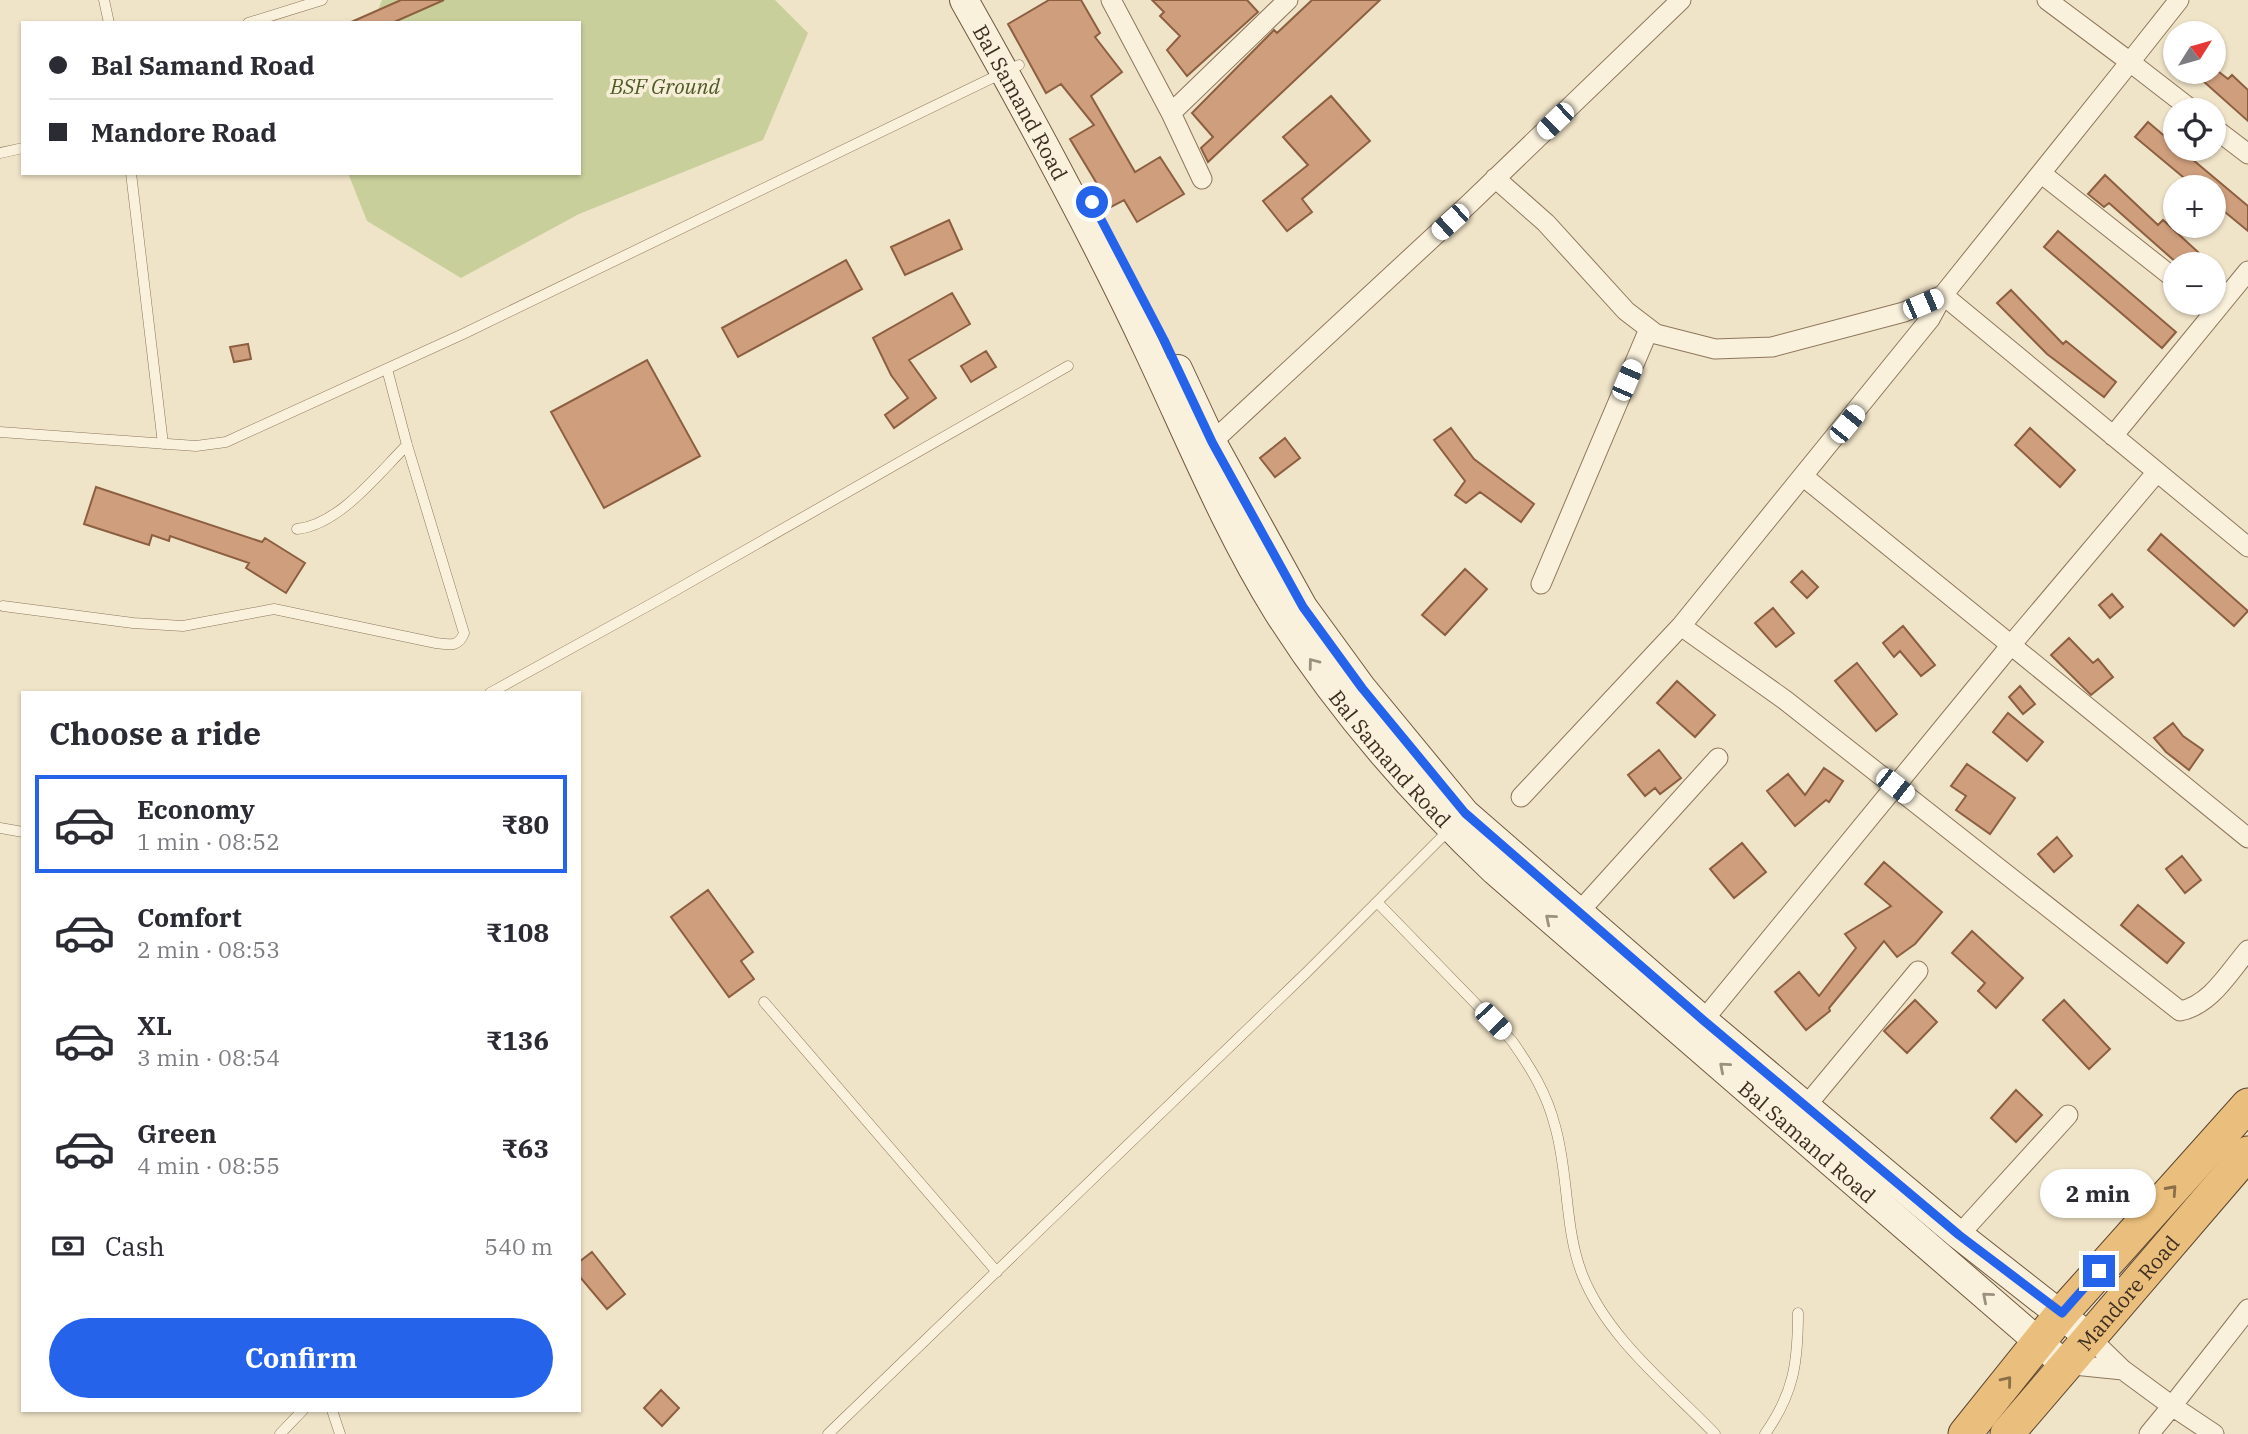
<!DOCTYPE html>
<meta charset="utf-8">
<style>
:root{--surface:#fff;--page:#f2f2f3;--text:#2b2b33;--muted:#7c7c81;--line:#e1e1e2;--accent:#2563eb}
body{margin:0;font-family:"IBM Plex Serif",serif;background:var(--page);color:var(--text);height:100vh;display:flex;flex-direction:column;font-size:26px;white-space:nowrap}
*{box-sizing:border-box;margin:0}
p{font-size:23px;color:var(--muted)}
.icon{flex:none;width:38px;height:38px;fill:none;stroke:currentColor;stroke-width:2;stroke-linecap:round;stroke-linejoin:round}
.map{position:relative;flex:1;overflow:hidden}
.sheet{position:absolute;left:21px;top:691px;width:560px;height:721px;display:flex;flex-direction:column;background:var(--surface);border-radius:0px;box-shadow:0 2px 5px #0004}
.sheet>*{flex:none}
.top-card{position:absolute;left:21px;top:21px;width:560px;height:154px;border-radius:0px;box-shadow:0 2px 5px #0004;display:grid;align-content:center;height:154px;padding:0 28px;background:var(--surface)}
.needle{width:46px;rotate:53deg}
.fabs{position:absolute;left:2163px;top:21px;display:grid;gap:14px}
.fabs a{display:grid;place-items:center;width:63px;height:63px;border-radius:50%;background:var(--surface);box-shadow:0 2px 5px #0004;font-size:35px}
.end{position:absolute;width:32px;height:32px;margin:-16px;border:9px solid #2563eb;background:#fff;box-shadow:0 0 0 4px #fff}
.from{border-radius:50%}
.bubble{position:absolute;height:49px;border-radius:24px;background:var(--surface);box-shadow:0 2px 5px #0004;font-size:23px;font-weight:700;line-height:49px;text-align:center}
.car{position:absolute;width:21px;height:42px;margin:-21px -10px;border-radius:9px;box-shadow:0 0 5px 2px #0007;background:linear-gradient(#fff 24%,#345 0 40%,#fff 0 76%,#345 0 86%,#fff 0)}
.top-card b{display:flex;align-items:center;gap:24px;height:66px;font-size:26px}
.top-card b+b{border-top:2px solid var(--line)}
.top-card i{width:18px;height:18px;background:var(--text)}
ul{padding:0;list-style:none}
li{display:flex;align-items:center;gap:21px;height:98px;margin:0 14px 10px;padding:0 14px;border:4px solid transparent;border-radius:0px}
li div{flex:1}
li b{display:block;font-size:26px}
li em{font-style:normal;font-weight:700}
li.selected{border-color:var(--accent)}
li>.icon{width:63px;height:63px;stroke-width:1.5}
h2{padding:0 28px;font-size:32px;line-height:84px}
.pay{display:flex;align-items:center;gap:18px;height:77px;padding:0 28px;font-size:26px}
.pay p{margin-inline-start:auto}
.cta{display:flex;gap:14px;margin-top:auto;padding:14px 28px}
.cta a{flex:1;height:80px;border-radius:42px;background:var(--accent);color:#fff;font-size:28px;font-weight:700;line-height:80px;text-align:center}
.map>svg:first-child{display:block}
</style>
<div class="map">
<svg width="2248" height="1434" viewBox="0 0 2248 1434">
<rect width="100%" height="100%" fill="#f0e4c8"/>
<!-- green -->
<path fill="#c9cf9b" d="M382 0H775L808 33 763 140 579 214 461 278 367 221 348 173H579V23H373Z"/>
<!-- building -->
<path fill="#cf9f7d" stroke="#8d5f41" stroke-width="2" d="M401 0H444L392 23H349Z
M1049 0H1081L1100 33 1095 37 1122 72 1091 96 1135 172 1160 157 1184 194 1137 222 1124 200 1111 207 1070 139 1094 125 1061 84 1046 93 1008 24Z
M1152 0H1247L1258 12 1187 76 1167 50 1180 36 1160 16 1164 12Z
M1312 0H1380L1208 162 1201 148 1213 137 1192 113 1274 30 1277 33Z
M2193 72H2219L2228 79 2232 75 2248 90V121Z
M1331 96 1370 141 1302 199 1312 212 1287 231 1263 201 1308 165 1283 137Z
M2148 122 2175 145V149H2180L2248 206V231L2214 203V187H2195L2135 137Z
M2105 175 2158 225 2163 220 2211 264H2178L2109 203 2104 207 2088 194Z
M949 220 962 249 905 275 891 247Z
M2058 231 2176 332 2162 348 2044 247Z
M846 260 862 289 738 357 722 328Z
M2011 290 2063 344 2066 341 2116 382 2104 397 2047 354 1997 303Z
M952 293 970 324 909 360 936 398 894 428 885 415 908 398 891 375 873 338Z
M248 344 251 359 234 362 230 347Z
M986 351 996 367 971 382 961 366Z
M647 360 700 456 604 508 551 412Z
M1451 428 1474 459 1534 504 1521 522 1480 492 1466 503 1455 495 1465 481 1434 440Z
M2030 428 2075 470 2060 487 2015 445Z
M1285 438 1300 458 1275 477 1260 458Z
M96 487 262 542 265 538 305 563 286 593 246 568 249 563 170 536 169 541 152 535 149 545 84 524Z
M2161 534 2248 611 2234 626 2148 550Z
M1465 569 1487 589 1445 635 1422 615Z
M1802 571 1818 587 1807 598 1791 582Z
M2112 594 2123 607 2110 618 2099 605Z
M1773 608 1794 633 1776 647 1755 623Z
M1903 626 1935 665 1921 676 1900 651 1894 657 1883 643Z
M2069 638 2093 663 2098 659 2113 677 2091 695 2051 655Z
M1857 663 1897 714 1876 731 1835 681Z
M1677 681 1715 715 1695 737 1657 703Z
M2020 686 2035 704 2023 714 2009 697Z
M2008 713 2043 742 2027 761 1993 732Z
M2173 723 2183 736 2203 750 2189 770 2166 752 2154 738Z
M1659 750 1681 778 1660 794 1655 788 1645 796 1628 775Z
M1967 764 2015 798 1990 834 1956 810 1966 796 1951 786Z
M1824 768 1843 781 1829 802 1826 800 1795 826 1767 791 1788 774 1805 795Z
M2057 837 2072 856 2054 872 2038 854Z
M1742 843 1766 872 1734 898 1710 869Z
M2182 856 2201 880 2185 893 2166 869Z
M1884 862 1942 912 1915 944 1897 957 1884 941 1829 1008 1830 1011 1806 1030 1775 992 1799 972 1819 996 1856 948 1845 934 1891 906 1865 884Z
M708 890 753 952 741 961 754 979 729 997 671 917Z
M2138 905 2184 943 2167 963 2121 925Z
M1972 931 2023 978 1996 1008 1978 991 1985 983 1952 953Z
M1915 1000 1937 1022 1907 1053 1884 1031Z
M2064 1000 2110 1049 2089 1069 2043 1020Z
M2016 1090 2042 1115 2016 1142 1991 1118Z
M592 1252 625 1294 607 1309 579 1276V1262Z
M661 1390 679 1408 662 1426 644 1408Z"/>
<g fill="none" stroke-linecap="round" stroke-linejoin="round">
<!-- service casing -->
<g stroke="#8d765c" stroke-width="11">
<path id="service" d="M104 0 109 23
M248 23 322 0
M0 153 23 148
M131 173 163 444
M0 432 196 446 226 442 463 334 1019 65
M297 529C339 525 378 474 407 445
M3 606 133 623 183 626 274 609 436 643C450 645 459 647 464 633L407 445 387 369
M490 693 662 598 1068 366
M0 828 23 832
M1377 902 1512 1041C1531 1068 1547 1094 1555 1126 1569 1174 1564 1227 1582 1274 1607 1338 1669 1386 1715 1434
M764 1002 997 1272
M332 1410 340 1434
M280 1434 303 1410
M828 1434 1306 973 1450 829
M1765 1434C1794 1393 1798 1362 1798 1313"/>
</g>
<!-- minor casing -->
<g stroke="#8d765c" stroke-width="21">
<path id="minor" d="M1111 0 1171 113 1202 179
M2047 0 2130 62 2179 0
M1171 113 1288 0
M2214 128 2248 154
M2042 174 2175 279
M1495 178 1546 223 1626 311 1656 334 1715 349 1772 347 1904 312 1943 295 2130 62 2192 110
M2113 436 2248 271
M1212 442 1470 203 1681 0
M2157 472 2011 645 2248 838
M1541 584 1649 329
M1681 626 1785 700 2180 1011C2211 1005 2229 972 2248 950
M1521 797 1681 626 1930 319 1943 295 2248 547
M1578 913 1718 758
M1697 1028 2011 645 1804 477
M1806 1106 1918 971
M1959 1235 2068 1115
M2089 1337 2123 1370 2172 1406 2248 1309
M2064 1364 2123 1370
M2149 1434 2172 1406 2214 1434"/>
</g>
<!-- secondary casing -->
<g stroke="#6f573f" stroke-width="30">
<g id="secondary">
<path id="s1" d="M964 0C1029 115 1093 232 1149 352 1190 439 1227 530 1278 612 1338 707 1414 794 1495 871L2064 1364"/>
<path d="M1178 369 1212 442 1303 607 1362 688 1465 813 1703 1020 1959 1235 2089 1337"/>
</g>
</g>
<!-- trunk casing -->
<g stroke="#5b4430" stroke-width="35">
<g id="trunk">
<path d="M1965 1434 2062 1313 2248 1105"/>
<path id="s2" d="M2007 1434 2248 1153"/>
</g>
</g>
<!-- service -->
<use href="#service" stroke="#faf1dc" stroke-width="10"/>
<!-- minor -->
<use href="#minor" stroke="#faf1dc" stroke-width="19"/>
<!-- secondary -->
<use href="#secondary" stroke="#faf1dc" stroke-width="28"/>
<!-- trunk -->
<use href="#trunk" stroke="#eabe7c" stroke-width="33"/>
</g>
<!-- one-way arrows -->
<defs><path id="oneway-chevron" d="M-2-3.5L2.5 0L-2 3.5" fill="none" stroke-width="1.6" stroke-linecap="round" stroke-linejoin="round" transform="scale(1.75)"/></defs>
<g stroke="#9c907e">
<use href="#oneway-chevron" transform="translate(1313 663) rotate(-127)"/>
<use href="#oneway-chevron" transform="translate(1550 919) rotate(-140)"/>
<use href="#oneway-chevron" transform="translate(1724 1067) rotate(-139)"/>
<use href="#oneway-chevron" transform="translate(1987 1297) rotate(-139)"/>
</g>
<g stroke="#8b6f49">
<use href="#oneway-chevron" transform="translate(2172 1190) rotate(-48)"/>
<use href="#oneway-chevron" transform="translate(2007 1381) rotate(-51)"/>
</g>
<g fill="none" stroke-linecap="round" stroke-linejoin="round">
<!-- route -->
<path stroke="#2563eb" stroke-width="9" d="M1092 202 1164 340 1212 442 1303 607 1362 688 1465 813 1703 1020 1959 1235 2062 1313 2099 1271"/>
</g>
<g text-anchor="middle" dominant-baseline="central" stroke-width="7" stroke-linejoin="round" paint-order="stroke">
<!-- park labels -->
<g font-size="21" font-style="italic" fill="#4d5a26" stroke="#f7eed8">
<text x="665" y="86">BSF Ground</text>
</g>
<!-- street labels -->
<g font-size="21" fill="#3d2e20" stroke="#f7eed8">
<text stroke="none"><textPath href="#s1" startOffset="117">Bal Samand Road</textPath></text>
<text stroke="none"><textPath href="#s1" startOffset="873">Bal Samand Road</textPath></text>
<text stroke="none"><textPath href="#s1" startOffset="1440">Bal Samand Road</textPath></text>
<text stroke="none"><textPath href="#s2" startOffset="186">Mandore Road</textPath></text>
</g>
</g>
</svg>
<div class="fabs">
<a><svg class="needle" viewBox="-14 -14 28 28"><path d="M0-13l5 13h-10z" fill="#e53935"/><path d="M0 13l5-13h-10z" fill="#7c7c81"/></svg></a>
<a><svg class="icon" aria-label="locate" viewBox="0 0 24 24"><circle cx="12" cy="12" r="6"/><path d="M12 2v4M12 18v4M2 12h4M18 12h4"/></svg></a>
<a>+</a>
<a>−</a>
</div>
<i class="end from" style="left:1092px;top:202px"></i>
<i class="end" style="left:2099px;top:1271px"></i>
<div class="bubble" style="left:2040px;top:1169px;width:116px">2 min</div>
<i class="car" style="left:1555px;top:121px;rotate:226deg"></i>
<i class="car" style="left:1450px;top:222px;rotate:228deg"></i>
<i class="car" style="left:1923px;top:304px;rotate:67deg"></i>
<i class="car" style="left:1627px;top:380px;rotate:23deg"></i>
<i class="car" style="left:1847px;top:424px;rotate:39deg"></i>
<i class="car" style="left:1895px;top:786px;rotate:128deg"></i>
<i class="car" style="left:1493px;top:1021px;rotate:136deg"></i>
<div class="top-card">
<b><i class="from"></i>Bal Samand Road</b>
<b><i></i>Mandore Road</b>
</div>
<section class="sheet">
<h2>Choose a ride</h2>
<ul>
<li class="selected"><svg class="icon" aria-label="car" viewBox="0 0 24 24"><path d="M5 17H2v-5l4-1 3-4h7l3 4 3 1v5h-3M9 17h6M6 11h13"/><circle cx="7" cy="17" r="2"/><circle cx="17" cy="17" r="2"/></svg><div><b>Economy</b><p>1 min · 08:52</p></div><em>₹80</em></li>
<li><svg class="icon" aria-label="car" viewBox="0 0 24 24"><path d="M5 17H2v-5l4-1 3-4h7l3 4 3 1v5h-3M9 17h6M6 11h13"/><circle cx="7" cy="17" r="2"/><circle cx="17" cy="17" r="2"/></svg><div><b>Comfort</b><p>2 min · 08:53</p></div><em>₹108</em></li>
<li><svg class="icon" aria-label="car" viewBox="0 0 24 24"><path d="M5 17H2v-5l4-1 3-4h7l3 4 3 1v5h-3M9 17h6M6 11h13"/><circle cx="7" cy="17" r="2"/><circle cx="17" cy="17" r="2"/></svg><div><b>XL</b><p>3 min · 08:54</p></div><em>₹136</em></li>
<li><svg class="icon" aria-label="car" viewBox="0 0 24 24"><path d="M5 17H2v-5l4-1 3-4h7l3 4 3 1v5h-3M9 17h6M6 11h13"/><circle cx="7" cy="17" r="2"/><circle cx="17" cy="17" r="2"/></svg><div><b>Green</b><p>4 min · 08:55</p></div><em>₹63</em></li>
</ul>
<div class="pay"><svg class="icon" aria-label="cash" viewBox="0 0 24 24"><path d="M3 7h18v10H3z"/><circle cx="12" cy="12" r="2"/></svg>Cash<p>540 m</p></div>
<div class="cta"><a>Confirm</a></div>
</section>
</div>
